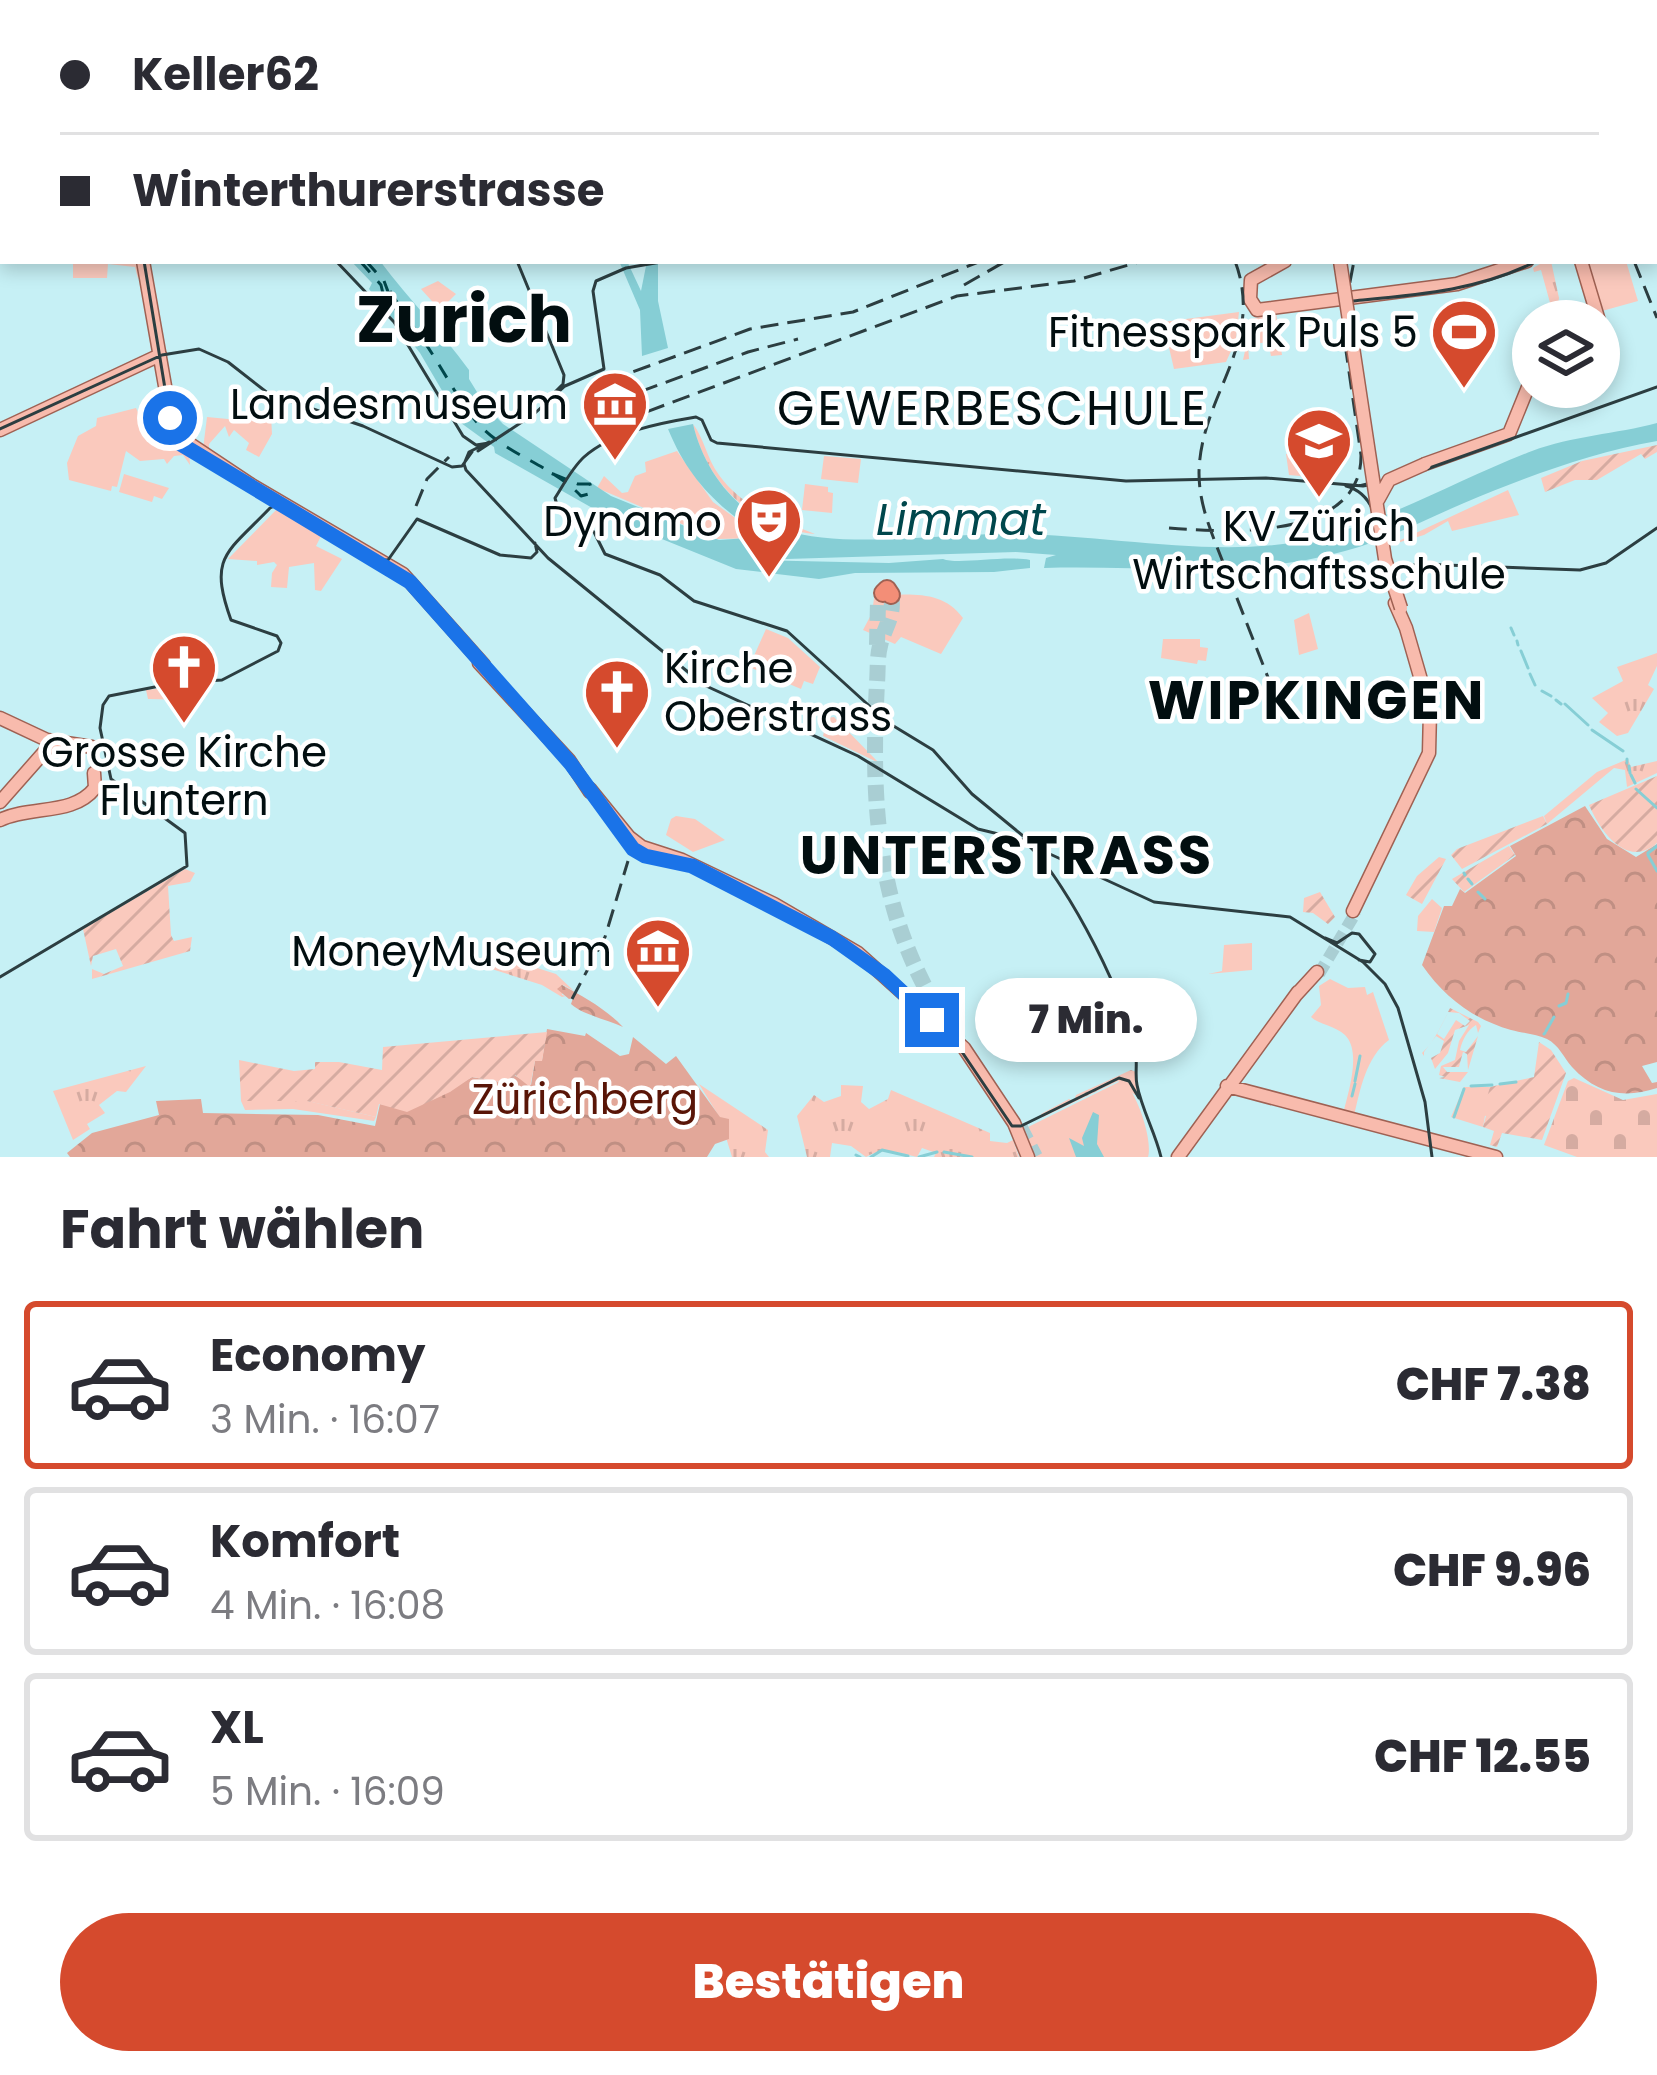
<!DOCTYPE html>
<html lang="de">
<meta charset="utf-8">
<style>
:root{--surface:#fff;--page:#f2f2f3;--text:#2b2b33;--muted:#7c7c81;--line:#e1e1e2;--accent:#d54a2d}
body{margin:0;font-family:Poppins,sans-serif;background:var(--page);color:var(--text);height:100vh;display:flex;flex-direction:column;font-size:45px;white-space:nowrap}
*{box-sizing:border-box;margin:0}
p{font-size:39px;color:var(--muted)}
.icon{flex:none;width:66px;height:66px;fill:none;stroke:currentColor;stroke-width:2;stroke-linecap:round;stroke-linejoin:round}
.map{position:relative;height:1157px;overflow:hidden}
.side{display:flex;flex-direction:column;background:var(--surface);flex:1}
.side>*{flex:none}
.guide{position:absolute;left:0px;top:0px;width:1659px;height:264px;box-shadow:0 6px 18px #0003;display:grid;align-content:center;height:264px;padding:0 60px;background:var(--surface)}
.tools{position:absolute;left:1512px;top:300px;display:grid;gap:24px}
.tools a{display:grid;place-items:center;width:108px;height:108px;border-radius:50%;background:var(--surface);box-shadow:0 6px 18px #0003;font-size:60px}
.end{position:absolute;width:54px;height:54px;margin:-27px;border:15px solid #1a73e8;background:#fff;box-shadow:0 0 0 6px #fff}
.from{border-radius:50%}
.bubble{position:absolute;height:84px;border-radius:42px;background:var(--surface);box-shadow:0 6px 18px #0003;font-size:39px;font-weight:800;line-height:84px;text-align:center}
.guide b{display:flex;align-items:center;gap:42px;height:114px;font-size:45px}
.guide b+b{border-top:3px solid var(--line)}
.guide i{width:30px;height:30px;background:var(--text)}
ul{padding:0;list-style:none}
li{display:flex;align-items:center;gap:36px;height:168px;margin:0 24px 18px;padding:0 36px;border:6px solid var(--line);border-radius:12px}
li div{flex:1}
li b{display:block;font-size:45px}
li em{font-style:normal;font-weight:800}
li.selected{border-color:var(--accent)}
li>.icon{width:108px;height:108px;stroke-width:1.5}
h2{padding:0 60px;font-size:54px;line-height:144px}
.button{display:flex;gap:24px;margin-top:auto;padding:24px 60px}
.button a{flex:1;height:138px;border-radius:72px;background:var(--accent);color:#fff;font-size:48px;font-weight:800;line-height:138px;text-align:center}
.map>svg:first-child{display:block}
</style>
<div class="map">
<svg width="1657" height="1157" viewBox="0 0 1657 1157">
<defs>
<pattern id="grass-tufts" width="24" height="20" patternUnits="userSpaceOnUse" patternTransform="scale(3)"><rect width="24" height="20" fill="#fac9bd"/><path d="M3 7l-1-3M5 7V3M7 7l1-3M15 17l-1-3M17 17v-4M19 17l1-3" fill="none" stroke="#d5aba1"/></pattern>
<pattern id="forest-crowns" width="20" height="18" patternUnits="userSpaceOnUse" patternTransform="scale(3)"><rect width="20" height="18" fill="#e2a799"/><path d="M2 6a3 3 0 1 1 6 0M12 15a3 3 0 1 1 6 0" fill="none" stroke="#c08f83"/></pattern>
<pattern id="cemetery-stones" width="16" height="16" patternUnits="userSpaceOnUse" patternTransform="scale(3)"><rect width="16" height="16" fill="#fac9bd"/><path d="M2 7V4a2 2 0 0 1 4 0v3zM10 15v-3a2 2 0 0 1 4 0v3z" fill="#d5aba1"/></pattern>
<pattern id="garden-furrows" width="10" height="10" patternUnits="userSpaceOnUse" patternTransform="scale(3)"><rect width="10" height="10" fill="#fac9bd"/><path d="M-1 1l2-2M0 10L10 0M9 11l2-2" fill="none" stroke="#d5aba1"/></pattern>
</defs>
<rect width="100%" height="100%" fill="#c6f0f5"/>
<!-- grass -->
<path fill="url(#grass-tufts)" d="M1545 261H1551L1559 298 1555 321H1546L1544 313 1552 310 1541 270 1534 272 1533 268Z
M693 424C704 438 707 459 719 475 742 508 781 520 815 534 753 529 707 484 693 424Z
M1657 653V666L1648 685 1654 689 1628 733 1617 736 1599 722 1608 713 1592 698 1623 681 1617 667Z
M203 684 207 696 191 700 148 699 146 690Z
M1628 759 1631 767 1657 761V773L1627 787 1625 770 1614 768 1547 824 1544 816 1597 772Z
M1432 899 1442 908 1434 932 1417 931 1418 916Z
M487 952 556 974 574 991 563 985 562 995 566 996 562 997 542 985 482 966Z
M146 1066 126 1092 117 1091 99 1105 105 1113 87 1124 90 1129 73 1140 53 1091Z
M1131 1070 1136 1072 1140 1094 1135 1095 1118 1081 1043 1117 1041 1114 1069 1099 1074 1101 1076 1095Z
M699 1084 768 1130 765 1152 769 1157H732L720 1118Z
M841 1085 863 1086 861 1102 869 1109 888 1099 891 1090 990 1133V1141L1007 1143 1013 1140 1019 1157H934L936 1153 922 1148 917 1157C898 1152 883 1147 866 1157L851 1146 832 1143 830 1157H807L797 1116 814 1095 824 1102 841 1096Z
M241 1101H308L376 1117 374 1121 293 1109 245 1110Z"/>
<!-- forest -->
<path fill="url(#forest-crowns)" d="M1585 806 1607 839 1636 857 1657 844V1062L1642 1066 1652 1083 1657 1082V1088C1624 1099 1597 1094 1572 1067 1564 1058 1559 1045 1547 1039 1537 1034 1522 1033 1511 1030 1473 1019 1444 997 1422 965L1444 906H1452L1460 889 1465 893 1516 856 1510 846Z
M562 985C584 997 606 1009 623 1027 606 1019 583 1015 571 1004L573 998 569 999 557 989Z
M547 1029 585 1036 586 1033 620 1056 629 1054 633 1037 666 1064 676 1056 720 1117 729 1119V1139L715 1144 707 1157H70L67 1153 92 1133 159 1115 156 1101 201 1099 203 1113 318 1115 375 1126 380 1104C425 1112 436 1097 472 1077L511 1084 514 1075 531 1085 535 1060H542Z"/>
<!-- cemetery -->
<path fill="url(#cemetery-stones)" d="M1574 1078 1623 1100 1657 1094V1157H1577L1544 1145 1568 1081Z"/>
<!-- park -->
<path fill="#fac9bd" d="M88 261H138V279L135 267 108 264 107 278H73V264L102 263Z
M1588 261 1612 264 1626 261 1638 301 1602 311Z
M438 281 456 294 440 310 421 289Z
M1239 312 1236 340 1226 362 1174 369 1163 322Z
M1276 313 1282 355 1271 356 1268 342 1248 345 1249 359 1243 360 1252 319Z
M136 408 138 412 165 408 170 436 189 451 190 465 183 455 174 456 167 464 164 459 140 461 126 451 117 487 112 486 111 491 69 480 67 463 78 436 96 426 97 418Z
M256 409 271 415 272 434 259 457 246 450 249 443 234 430 229 437 225 426 209 444V450L203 449 207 417 249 421 252 410Z
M677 451 713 502 763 538 717 539 597 488 604 476 622 493 628 492 635 476 646 472 645 462Z
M1325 451 1332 479 1289 475 1286 454Z
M824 456 861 459 858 483 821 479Z
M124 474 169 488 162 499 154 496 152 502 119 492Z
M805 484 828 487V492L833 493 832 513 802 510Z
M1508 490 1519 515 1452 531 1448 521 1424 535 1390 545Z
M278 508 322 534 316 546 342 559 321 591 315 590 314 563 289 567 287 588 271 587 272 573 277 565 274 562 257 565V561L228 559Z
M880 590 885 595C916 594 944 592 963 618L941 654 901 637 895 644 863 630 872 613 875 591Z
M1309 613 1318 649 1299 655 1294 620Z
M766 629 788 638 820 667 813 684 804 681 801 689 749 667Z
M1163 639H1200V647L1208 648 1206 661 1198 660 1197 664 1161 658Z
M834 717 879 763 823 736 827 718Z
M676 816 695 819 725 840 693 852 666 835 671 819Z
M1252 943V970L1208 974 1222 971 1224 945Z
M1330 979 1348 988 1365 987 1367 995 1373 992 1389 1040C1366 1057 1360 1090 1354 1116L1343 1114C1348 1093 1362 1052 1345 1035 1336 1026 1318 1024 1311 1017L1321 1005 1319 986Z
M1123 1080C1137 1093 1153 1140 1148 1157H1031L1024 1129Z
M1464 1087H1490L1483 1127 1451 1117Z"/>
<!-- garden -->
<path fill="url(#garden-furrows)" d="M1657 445V452L1645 459 1641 454 1597 480H1575L1545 492 1541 478 1582 461Z
M1657 776V843C1628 869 1601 833 1589 805Z
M1543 816 1547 824 1462 869 1451 855 1457 849Z
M1509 846 1515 855 1464 892 1452 879Z
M1439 857 1446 859 1422 904 1406 895 1417 876Z
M185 869 195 873 190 882 168 886 171 935 174 941 192 937 190 951 92 979V969L104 974 123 966 116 949 93 956 91 966 83 929Z
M1320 892 1335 917 1328 924 1313 913 1303 912 1304 898Z
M1450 1008 1478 1022 1481 1026 1478 1033 1476 1025C1467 1030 1462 1041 1460 1050L1466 1052 1478 1036 1468 1070 1467 1054 1463 1052 1459 1067H1443L1447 1072H1468L1460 1082 1439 1078 1445 1077 1439 1075 1441 1066 1455 1060 1459 1041 1469 1025 1455 1030 1448 1053 1435 1069 1431 1058 1440 1053 1444 1041 1436 1036 1424 1052V1056L1422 1053C1435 1041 1441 1025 1448 1013L1437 1034 1444 1039 1456 1020 1465 1026 1470 1021 1459 1013 1448 1012Z
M547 1032 542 1061H535L530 1087 515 1075 512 1084 472 1077 450 1092 407 1112 379 1104 376 1117 307 1101H241L239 1060 294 1071 315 1069V1062H339L382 1070 383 1047Z
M1539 1042 1551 1050 1566 1073 1542 1140 1502 1133 1497 1147 1490 1145 1494 1131 1483 1127 1486 1116 1482 1115 1490 1087 1534 1077Z"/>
<!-- water -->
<path fill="#86ced5" d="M0 0H221L228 3H3V48Z
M351 261H380C410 301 440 330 469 370V379L485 405 503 424 611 496 719 540 763 537C718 507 689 480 668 429L693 424C704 471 737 514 784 530 842 549 941 534 1003 534 1105 533 1225 562 1321 537 1393 518 1462 478 1532 451 1572 436 1616 434 1657 423V441C1590 453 1526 477 1464 503 1424 520 1387 540 1345 551 1246 579 1144 565 1044 568L1046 558 1056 555 1016 552 753 560 889 563 943 559C958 565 1004 555 1030 560V568L994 572 855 573 819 579 736 569 610 518 495 453 494 447 461 423 420 353 369 289 372 283Z
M619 261H627L641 291 647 261H658V301L668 348 642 356 640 310Z
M1093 1112 1099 1115 1097 1144 1104 1157H1076L1069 1138 1084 1146 1082 1138Z"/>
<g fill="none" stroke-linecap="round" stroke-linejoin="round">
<!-- stream -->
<path stroke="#86ced5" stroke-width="3" d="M1511 628 1514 635
M1517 641 1518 645
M1521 651 1528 668
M1530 674 1535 685
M1542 691 1551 696
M1556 700 1561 704
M1565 704 1588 725
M1592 730 1623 751
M1627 763V759
M1629 766 1630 773
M1631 775 1635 783
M1636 789 1657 808
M1648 853 1657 846
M1648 855 1657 871
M1464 873 1465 875
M1468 879 1472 884
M1478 892 1485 899
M1559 1006 1566 1003 1568 994
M1546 1031 1554 1017
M1544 1034 1545 1033
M1355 1081 1360 1056
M1500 1084 1516 1082
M1471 1086 1492 1085
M1352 1096 1355 1084
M1454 1117 1464 1089
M944 1152 972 1157
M856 1155 860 1157
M871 1157 882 1150 908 1156
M919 1157 937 1152"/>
<!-- ferry -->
<path stroke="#00474c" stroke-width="3" stroke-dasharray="15 12" stroke-linecap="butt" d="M37 0 41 3
M105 0 109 3
M160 0 164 3
M166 0 169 3
M360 261 381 285 385 302
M366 261 384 281 390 297 385 303C418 315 450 391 475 420 504 455 551 464 581 496L592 493 590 484H578L548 472
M390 291 407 318"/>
<!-- major-tunnel -->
<path stroke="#a9ced3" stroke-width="12" stroke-dasharray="12 6" stroke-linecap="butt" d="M1319 974 1356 912"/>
<!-- highway-tunnel -->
<path stroke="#a9ced3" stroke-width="16" stroke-dasharray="16 8" stroke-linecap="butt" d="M891 595C895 617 884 627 880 646 877 658 878 671 877 683 870 815 878 931 959 1041
M877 645 878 602 883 593
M1019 1126 1035 1157"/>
<!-- major casing -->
<g stroke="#9f6153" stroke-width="15">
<path id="major" d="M1074 0 1075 3
M1299 0V3
M236 3V0
M0 64 3 66
M1656 209 1657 208
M0 215 3 214
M143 261 174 437
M1285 261 1251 280 1250 299 1257 310 1457 284 1527 261
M1581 261 1599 321
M0 430 160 355
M175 434 250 484 403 574 484 665
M1425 464 1509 434 1533 375
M479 663 569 760 590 792
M0 718 47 740 92 747
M590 789 629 837 642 847 682 860 774 904 858 953 964 1048 1014 1123 1028 1157
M0 802 53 742
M0 820C32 805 73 816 95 788L94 773
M1353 911 1429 753 1430 711 1406 628 1395 603
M1295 996 1317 972
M1227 1086 1496 1157
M1178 1157 1298 992"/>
</g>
<!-- highway casing -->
<g stroke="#9f6153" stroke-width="20">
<path id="highway" d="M883 593 887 589 891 595"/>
</g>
<!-- major -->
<use href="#major" stroke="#f8bbad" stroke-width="12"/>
<!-- highway -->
<use href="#highway" stroke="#f38e77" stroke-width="16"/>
<!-- tram -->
<path stroke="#2c3e41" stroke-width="3" d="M465 0 470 3
M635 0 648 3
M236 3 237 0
M384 3 385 0
M590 3 599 0
M722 3 723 0
M763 3 774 0
M0 140 3 141
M1656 214 1657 213
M0 219 3 217
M144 261 171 425 176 437 407 579 566 758 634 847 696 868 838 942 881 973 960 1049 1012 1126H1021L1119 1078 1129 1081 1139 1098
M336 261 394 322 463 436 476 445 489 443
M517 261 564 375 563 384 554 393
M1344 261 1345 304 1371 477 1367 484 1359 486
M1343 289 1344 297 1351 301C1416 295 1478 291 1537 261
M0 429 162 355 199 349 228 362 269 394 363 426 452 467 462 466 472 452
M489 442 469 452 464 464 466 470 548 558 704 685 858 756 978 829 1027 841
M478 451 534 414 565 386 604 369 593 291 596 281 626 268 667 261
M1346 486C1380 495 1378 535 1383 563L1392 570 1419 564 1580 570 1606 563 1657 528
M374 560H388L417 519 500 555 531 558 537 552 535 543
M1030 847C1066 880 1132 1007 1136 1057 1137 1066 1135 1075 1137 1085 1142 1110 1155 1132 1161 1157
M1325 938 1337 943 1352 933 1359 934 1375 954 1370 962 1359 960
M0 977 187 866 185 833 111 779 100 728 103 705 109 696 175 683 222 680 278 651 281 643 277 636 231 620C208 556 227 553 270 508L279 504 288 508
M1432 1157 1425 1102 1398 1008 1385 984 1363 962 1290 917 1154 902 1039 849 972 794 933 750 887 722 787 631 694 601 660 575 605 554 594 532 558 509 555 498C564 484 572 468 584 457 612 432 660 423 696 417L702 420 711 440 717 443 1126 481 1266 478 1363 486 1393 481 1657 387"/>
<!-- rail -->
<path stroke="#2c3e41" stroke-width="3" stroke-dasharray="18 9" stroke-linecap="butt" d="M1061 0 1062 3
M1656 36H1657
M1656 83 1657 82
M1656 115 1657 114
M1656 157 1657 156
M1235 261C1266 344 1200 395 1199 473 1199 508 1214 538 1226 570 1245 619 1264 667 1283 716
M1634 261 1657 318
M964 285 1006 261
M608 381 750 329 853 312 981 261
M615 401 748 352 798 339
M622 421 957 296 1074 281 1142 261
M416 506 427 479 449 457
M1169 528C1228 533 1362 540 1361 455L1342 323 1354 261
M572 999 605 937 628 861"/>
<!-- major-bridge casing -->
<g stroke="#9f6153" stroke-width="15" stroke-linecap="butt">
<path id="major-bridge" d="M1340 261 1385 559 1401 608
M1378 500 1389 480 1425 464"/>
</g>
<!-- major-bridge -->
<use href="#major-bridge" stroke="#f8bbad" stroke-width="12"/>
</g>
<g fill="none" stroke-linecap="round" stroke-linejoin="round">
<!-- route -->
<path stroke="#1a73e8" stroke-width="15" d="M170 418 179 443 410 582 571 764 633 849 645 856 692 866 832 938 884 975 932 1020"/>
</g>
<!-- icons -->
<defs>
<g id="stadium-pin" transform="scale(3.45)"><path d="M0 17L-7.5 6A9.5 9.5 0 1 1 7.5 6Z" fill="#d54a2d" stroke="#fff"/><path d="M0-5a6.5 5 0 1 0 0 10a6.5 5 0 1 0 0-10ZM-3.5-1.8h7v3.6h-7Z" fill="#fff"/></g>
<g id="museum-pin" transform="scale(3.45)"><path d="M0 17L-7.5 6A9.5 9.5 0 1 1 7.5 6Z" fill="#d54a2d" stroke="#fff"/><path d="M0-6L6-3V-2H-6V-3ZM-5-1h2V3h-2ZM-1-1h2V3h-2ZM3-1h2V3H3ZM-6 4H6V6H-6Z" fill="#fff"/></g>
<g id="university-pin" transform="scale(3.45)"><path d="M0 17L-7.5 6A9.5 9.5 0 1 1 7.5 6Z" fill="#d54a2d" stroke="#fff"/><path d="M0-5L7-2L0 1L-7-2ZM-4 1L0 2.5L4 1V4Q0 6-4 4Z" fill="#fff"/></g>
<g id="theatre-pin" transform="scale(3.45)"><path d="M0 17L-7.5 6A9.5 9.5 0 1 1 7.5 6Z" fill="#d54a2d" stroke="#fff"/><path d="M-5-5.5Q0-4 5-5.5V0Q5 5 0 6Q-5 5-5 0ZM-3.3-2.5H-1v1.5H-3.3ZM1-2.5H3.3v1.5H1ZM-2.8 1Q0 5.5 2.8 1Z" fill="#fff"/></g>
<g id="church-pin" transform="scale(3.45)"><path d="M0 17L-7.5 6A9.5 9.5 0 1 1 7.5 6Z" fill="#d54a2d" stroke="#fff"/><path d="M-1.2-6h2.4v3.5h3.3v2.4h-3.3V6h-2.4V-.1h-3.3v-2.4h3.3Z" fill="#fff"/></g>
</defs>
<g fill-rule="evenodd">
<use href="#stadium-pin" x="1464" y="332"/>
<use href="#museum-pin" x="615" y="404"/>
<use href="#university-pin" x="1319" y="441"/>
<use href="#theatre-pin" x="769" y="521"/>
<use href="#church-pin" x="184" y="667"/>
<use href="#church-pin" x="617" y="692"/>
<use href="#museum-pin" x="658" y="951"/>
</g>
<g text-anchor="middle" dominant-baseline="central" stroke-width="9" stroke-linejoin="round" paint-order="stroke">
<!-- poi labels -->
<g font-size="42" fill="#020e10" stroke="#fff" text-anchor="end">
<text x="1418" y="332">Fitnesspark Puls 5</text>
<text x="568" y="404">Landesmuseum</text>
<text x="722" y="521">Dynamo</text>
<text x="1319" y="526" text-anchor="middle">KV Zürich<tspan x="1319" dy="48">Wirtschaftsschule</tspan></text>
<text x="664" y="668" text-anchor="start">Kirche<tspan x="664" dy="48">Oberstrass</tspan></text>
<text x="184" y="752" text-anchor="middle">Grosse Kirche<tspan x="184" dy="48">Fluntern</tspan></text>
<text x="612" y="951">MoneyMuseum</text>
</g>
<!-- park labels -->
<g font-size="42" fill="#591507" stroke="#fff">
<text x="585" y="1099">Zürichberg</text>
</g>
<!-- water labels -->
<g font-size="45" font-style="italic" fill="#00474c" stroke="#fff">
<text x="961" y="519">Limmat</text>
</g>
<!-- quarter labels -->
<g font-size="48" letter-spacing="3" fill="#020e10" stroke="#fff">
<text x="993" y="408">GEWERBESCHULE</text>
</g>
<!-- district labels -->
<g font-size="54" font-weight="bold" letter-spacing="3" fill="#020e10" stroke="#fff">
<text x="1317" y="700">WIPKINGEN</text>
<text x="1007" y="855">UNTERSTRASS</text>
</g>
<!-- town labels -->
<g font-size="66" font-weight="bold" fill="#020e10" stroke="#fff">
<text x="464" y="319">Zurich</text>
</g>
</g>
</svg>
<div class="tools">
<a><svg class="icon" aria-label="layers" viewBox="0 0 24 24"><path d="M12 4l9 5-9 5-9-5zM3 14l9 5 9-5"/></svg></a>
</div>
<i class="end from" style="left:170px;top:418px"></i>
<i class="end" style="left:932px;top:1020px"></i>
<div class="bubble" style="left:975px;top:978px;width:222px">7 Min.</div>
<div class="guide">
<b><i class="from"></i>Keller62</b>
<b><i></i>Winterthurerstrasse</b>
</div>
</div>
<section class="side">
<h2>Fahrt wählen</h2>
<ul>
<li class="selected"><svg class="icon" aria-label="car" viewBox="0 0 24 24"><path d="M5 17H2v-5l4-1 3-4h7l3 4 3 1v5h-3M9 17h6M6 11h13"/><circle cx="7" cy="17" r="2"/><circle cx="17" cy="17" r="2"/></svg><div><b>Economy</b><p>3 Min. · 16:07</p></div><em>CHF 7.38</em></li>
<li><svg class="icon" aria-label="car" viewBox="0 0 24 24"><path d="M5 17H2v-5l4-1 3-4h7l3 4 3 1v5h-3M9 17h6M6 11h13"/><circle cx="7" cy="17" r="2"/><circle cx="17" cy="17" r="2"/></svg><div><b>Komfort</b><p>4 Min. · 16:08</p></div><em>CHF 9.96</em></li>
<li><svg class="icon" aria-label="car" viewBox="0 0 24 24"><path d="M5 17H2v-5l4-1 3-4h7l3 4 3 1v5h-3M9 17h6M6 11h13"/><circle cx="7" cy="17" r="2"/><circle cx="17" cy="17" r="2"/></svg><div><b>XL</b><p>5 Min. · 16:09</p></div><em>CHF 12.55</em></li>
</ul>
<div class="button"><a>Bestätigen</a></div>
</section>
